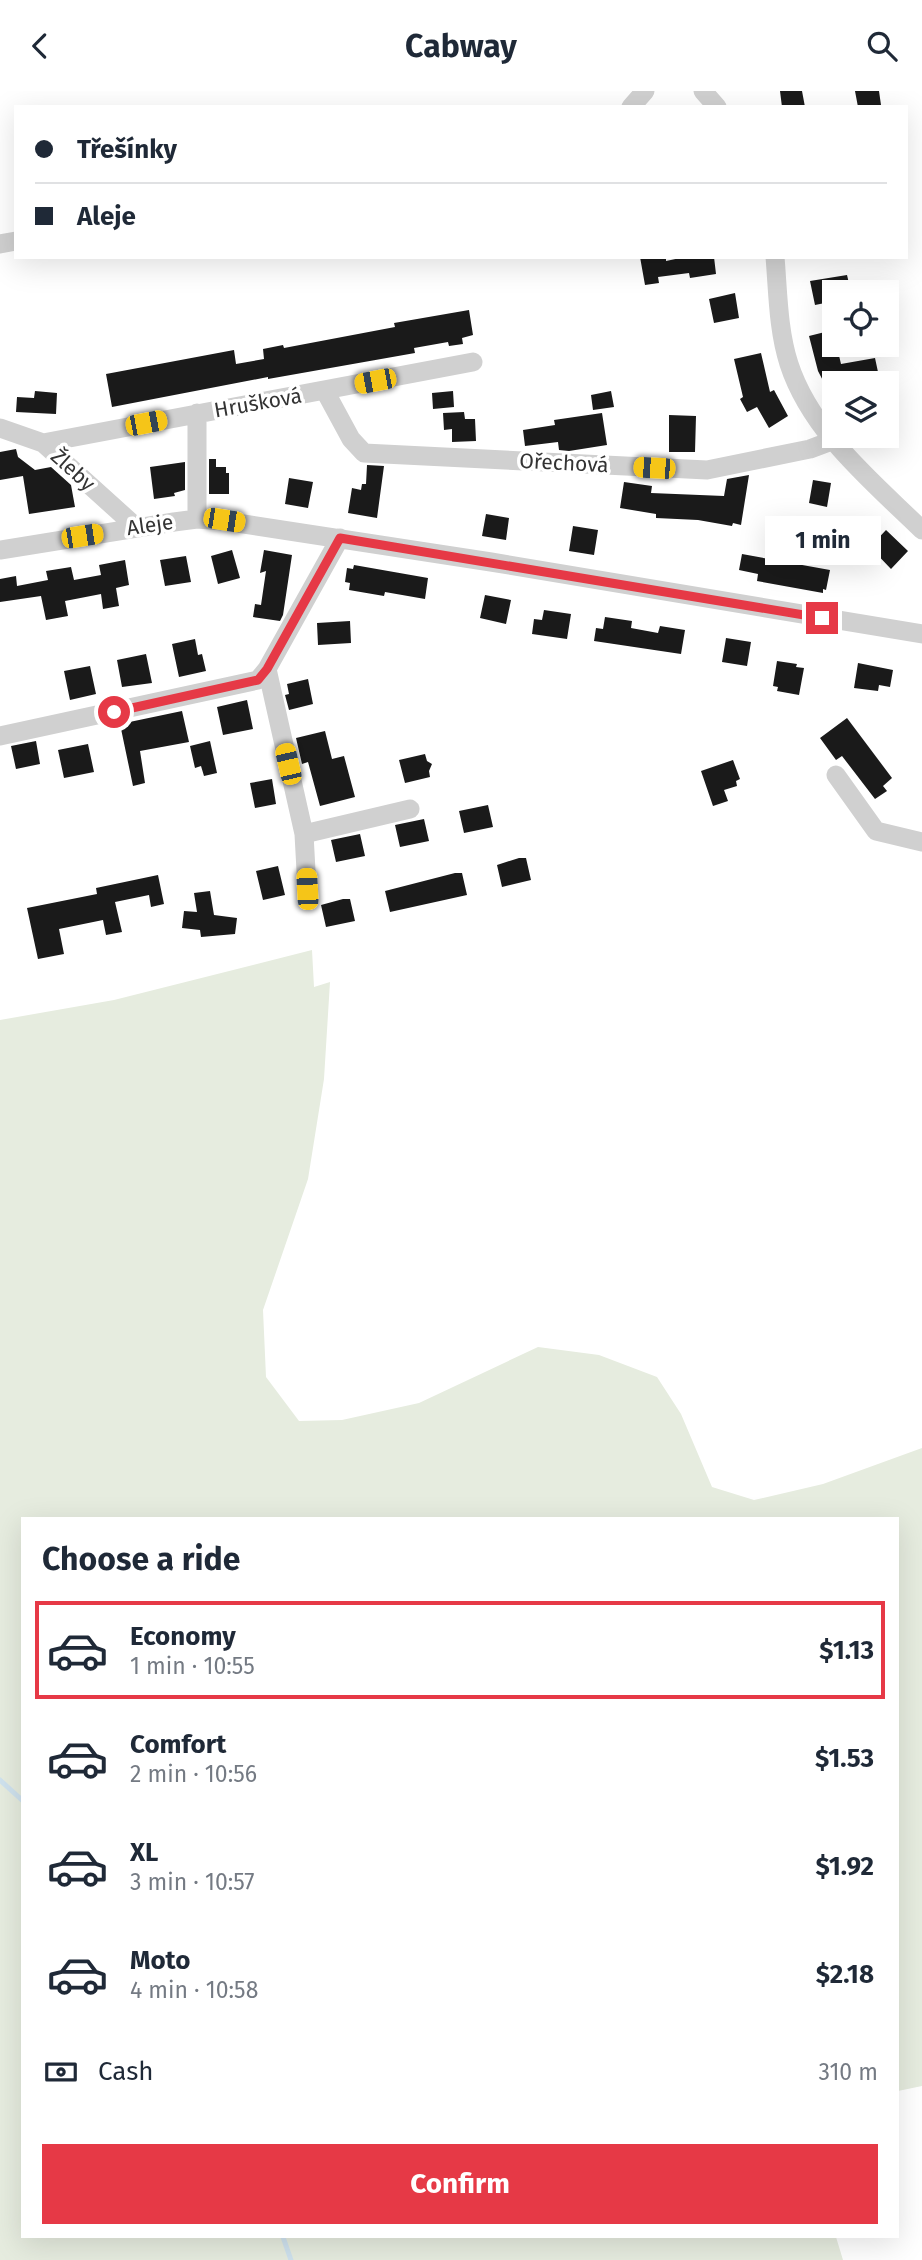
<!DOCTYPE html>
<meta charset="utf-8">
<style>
:root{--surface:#fff;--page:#f2f2f3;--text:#1f2937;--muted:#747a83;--line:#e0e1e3;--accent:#e63946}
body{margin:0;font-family:"Fira Sans",sans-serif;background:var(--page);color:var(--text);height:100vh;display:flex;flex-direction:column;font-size:26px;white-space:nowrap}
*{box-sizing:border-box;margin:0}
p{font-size:23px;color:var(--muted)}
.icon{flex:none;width:38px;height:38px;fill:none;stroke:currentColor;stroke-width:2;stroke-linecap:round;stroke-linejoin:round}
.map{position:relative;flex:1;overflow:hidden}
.side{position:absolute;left:21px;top:1426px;width:878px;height:721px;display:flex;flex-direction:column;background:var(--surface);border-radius:0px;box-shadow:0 7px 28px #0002}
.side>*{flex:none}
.banner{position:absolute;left:14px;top:14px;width:894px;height:154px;border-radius:0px;box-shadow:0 7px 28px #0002;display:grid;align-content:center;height:154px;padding:0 21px;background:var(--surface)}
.tools{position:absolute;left:822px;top:189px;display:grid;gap:14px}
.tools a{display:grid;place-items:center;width:77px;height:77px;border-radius:0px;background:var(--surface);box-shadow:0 7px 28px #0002;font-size:35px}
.end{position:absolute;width:32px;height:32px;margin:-16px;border:9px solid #e63946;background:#fff;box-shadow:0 0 0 4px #fff}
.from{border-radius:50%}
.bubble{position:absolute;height:49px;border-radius:0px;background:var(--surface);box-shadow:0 7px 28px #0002;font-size:23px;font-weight:700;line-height:49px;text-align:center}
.car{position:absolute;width:21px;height:42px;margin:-21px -10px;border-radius:9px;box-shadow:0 0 5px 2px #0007;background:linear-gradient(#f5c518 24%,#345 0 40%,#f5c518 0 76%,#345 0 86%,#f5c518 0)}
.banner b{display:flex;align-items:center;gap:24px;height:66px;font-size:26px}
.banner b+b{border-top:2px solid var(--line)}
.banner i{width:18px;height:18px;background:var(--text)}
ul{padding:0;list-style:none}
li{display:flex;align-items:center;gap:21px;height:98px;margin:0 14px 10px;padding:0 7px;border:4px solid transparent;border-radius:0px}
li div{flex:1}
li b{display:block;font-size:26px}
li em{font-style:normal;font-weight:700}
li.active{border-color:var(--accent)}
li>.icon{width:63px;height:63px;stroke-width:1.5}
h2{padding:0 21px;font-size:32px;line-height:84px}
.pay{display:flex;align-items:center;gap:18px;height:77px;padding:0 21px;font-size:26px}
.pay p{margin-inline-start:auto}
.action{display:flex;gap:14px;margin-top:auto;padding:14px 21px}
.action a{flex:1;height:80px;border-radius:0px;background:var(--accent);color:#fff;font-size:28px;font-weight:700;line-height:80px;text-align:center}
header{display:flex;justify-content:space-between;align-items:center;height:91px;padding:0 21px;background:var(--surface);font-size:32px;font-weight:700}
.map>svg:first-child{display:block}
</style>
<header><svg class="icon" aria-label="back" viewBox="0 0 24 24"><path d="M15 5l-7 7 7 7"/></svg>Cabway<svg class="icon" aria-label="search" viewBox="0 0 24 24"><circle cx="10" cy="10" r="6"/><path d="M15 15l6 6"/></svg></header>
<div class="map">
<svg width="922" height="2169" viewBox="0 0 922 2169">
<rect width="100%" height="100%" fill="#fff"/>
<!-- green -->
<path fill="#e6ecdf" d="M312 859 314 896 330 891 324 988 308 1088 263 1219 266 1286 299 1330 342 1329 419 1312 538 1256 599 1264 657 1286 681 1323 712 1396 754 1409 823 1393 922 1357V1995L898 2000V1428H23V2146H836L843 2169H0V929L114 909Z"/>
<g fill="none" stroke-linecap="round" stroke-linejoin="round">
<!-- stream -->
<path stroke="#cfe2ee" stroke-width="5" d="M0 1689 23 1710
M283 2146 291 2169"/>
</g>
<!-- building -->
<path fill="#1a1a1a" d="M780 0H802L805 16H782Z
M855 0H879L881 14 858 16Z
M640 166H666V170L685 166H714L716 183 690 187 689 182 658 186 659 192 645 194Z
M847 184 851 201H835V210L815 214 810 190Z
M735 202 739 227 714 232 709 208Z
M469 219 473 244 462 247 463 253 449 255 448 251 414 257 415 262 268 288V286L112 316 106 283 234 259 236 273 264 268 263 258 283 254 284 257 395 236 394 232Z
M833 239 841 273 875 267 878 281 849 287 852 292H835V313L818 280 809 245Z
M761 262 770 301 774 299 788 325 769 337 757 316 747 321 740 308 743 306 734 268Z
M35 300 57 302 56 323 16 321 17 306 34 307Z
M453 300 454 316 433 318 432 302Z
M611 300 614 316 593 319 591 304Z
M464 321 465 328H475L476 350 452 351V338L444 339 443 322Z
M602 322 607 354 569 360 559 359 558 351 525 355 523 339 555 334 554 329Z
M669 324 696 325 695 361H669Z
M16 358 18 366 35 379 51 376 71 394 75 416 29 423 23 385 0 389V361Z
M209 368H216V376H226V382H229V403H209Z
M185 371V399L174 402 175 405 154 408 150 376Z
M367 374 384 375 377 427 348 422 352 397 361 399 362 393H366Z
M749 384 741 434 733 432 732 435 698 429 656 427V423L620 417 624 391 652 395 651 402 724 405 727 388Z
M289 387 313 391 308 417 285 413Z
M813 389 831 392 827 416 809 412Z
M486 423 509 427 506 449 482 445Z
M573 435 598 439 594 464 569 460Z
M886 439 908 460 891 478 870 456Z
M232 459 240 487 218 493 211 465Z
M264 459 292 464 283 524 280 530 253 526 255 513 261 514 266 480 260 482Z
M742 463 830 479 826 499 823 498V502L757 490 758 483 739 479Z
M186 465 191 491 165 495 160 469Z
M125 469 129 494 116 497 119 515 103 518 101 503 65 510 68 525 46 529 41 505 0 511V488L16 485 17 495 48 489 46 480 71 476 74 489 101 484 99 474Z
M354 474 428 487 425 508 385 501 384 505 349 499 350 492 345 491 347 477 353 478Z
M485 504 511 509 506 533 480 527Z
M544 519 571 523 567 548 532 543 534 528 542 529Z
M605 526 632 530 631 537 658 542 660 535 685 539 681 563 594 550 596 537 603 538Z
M350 530 351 552 318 554 317 532Z
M726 547 751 551 747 575 722 571Z
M195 548 198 564 202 563 206 580 179 586 172 553Z
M146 563 152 592 122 596 117 569Z
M777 570 797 573 796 576 804 577 799 604 777 600 778 596 773 595Z
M858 572 893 579 890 596 879 594 878 600 854 597Z
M90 575 96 603 70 609 64 580Z
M308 588 313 613 289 619 285 604 289 603 287 593Z
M247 609 253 638 223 644 217 616Z
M182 620 189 651 140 660 145 692 133 695 120 633Z
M847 627 892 687 883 695 887 700 875 708 842 665 836 669 820 647Z
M325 640 332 668 344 665 355 706 320 715 308 671 302 673 296 647Z
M36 650 40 673 16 678 11 655Z
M210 650 217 682 204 685 201 675 195 677 190 655Z
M88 653 94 681 64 687 58 659Z
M425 663 427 670 432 673 429 680 430 686 405 692 399 669Z
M733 669 740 688 736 690 737 695 724 699 728 710 713 715 701 680Z
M272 688 276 713 255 717 250 692Z
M488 714 493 736 464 742 459 720Z
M424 728 429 750 400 756 395 734Z
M360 743 365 765 336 771 331 749Z
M519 767H526L531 789 502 796 497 774Z
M278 775 285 804 263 809 256 780Z
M455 782H462L467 804 390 821 385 800Z
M158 784 164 813 151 816 149 804 115 811 122 841 106 844 103 829 59 838 64 863 38 868 27 817 97 803 96 797Z
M210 800 214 824 237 827 235 843 201 846 200 839 182 837 184 820 197 821 194 802Z
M343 808H350L355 830 326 836 321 814Z"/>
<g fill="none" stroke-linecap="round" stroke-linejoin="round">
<!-- minor -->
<path stroke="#d0d0d0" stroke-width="19" d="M703 0 717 16
M631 16 645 0
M0 153 16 150
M775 166C778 201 778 239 789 273 811 341 873 391 922 439
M325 300 351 348 364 362 707 379 810 358 834 349
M0 337 43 352 136 436
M43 352 473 271
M197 428V322
M0 459 174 431 197 428 224 430 491 471 922 543
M267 578 304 743 410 718
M0 645 258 589 267 578 340 447
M836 684 876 740 922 751
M304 743 307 798"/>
</g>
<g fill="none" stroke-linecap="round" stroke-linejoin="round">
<!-- route -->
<path stroke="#e63946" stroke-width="9" d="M114 621 258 589 267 578 340 447 822 527"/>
</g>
<g text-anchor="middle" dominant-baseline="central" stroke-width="7" stroke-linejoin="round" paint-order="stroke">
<!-- street labels -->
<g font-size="21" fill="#333" stroke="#fff">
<text transform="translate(258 312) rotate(-10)">Hrušková</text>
<text transform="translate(564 372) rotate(3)">Ořechová</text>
<text transform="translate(73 379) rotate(42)">Žleby</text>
<text transform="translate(150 434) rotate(-8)">Aleje</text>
</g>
</g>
</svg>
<div class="tools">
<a><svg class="icon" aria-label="locate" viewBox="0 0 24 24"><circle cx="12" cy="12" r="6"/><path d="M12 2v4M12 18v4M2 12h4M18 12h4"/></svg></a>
<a><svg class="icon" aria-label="layers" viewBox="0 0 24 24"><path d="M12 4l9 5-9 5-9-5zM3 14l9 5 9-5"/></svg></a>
</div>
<i class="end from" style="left:114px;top:621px"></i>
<i class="end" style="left:822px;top:527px"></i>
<div class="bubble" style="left:765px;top:425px;width:116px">1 min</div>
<i class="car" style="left:375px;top:290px;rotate:259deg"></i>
<i class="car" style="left:146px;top:332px;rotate:79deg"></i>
<i class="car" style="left:654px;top:377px;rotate:273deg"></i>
<i class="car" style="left:224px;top:429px;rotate:99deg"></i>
<i class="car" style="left:82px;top:445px;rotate:81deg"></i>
<i class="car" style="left:288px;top:673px;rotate:347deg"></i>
<i class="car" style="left:307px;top:798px;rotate:357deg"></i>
<div class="banner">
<b><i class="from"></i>Třešínky</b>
<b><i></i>Aleje</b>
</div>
<section class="side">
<h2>Choose a ride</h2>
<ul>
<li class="active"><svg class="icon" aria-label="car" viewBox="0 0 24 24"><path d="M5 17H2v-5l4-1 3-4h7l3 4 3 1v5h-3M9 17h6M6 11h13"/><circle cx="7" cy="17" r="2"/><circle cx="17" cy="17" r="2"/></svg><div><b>Economy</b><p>1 min · 10:55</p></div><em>$1.13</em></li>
<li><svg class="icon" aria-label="car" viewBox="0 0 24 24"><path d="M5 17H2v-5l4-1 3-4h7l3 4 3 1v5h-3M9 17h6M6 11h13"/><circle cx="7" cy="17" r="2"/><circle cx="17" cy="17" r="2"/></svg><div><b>Comfort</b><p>2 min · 10:56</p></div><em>$1.53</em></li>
<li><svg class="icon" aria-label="car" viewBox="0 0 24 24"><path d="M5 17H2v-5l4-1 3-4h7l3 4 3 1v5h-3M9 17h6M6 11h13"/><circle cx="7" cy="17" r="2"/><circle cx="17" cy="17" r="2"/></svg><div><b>XL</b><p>3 min · 10:57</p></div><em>$1.92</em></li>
<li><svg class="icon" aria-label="car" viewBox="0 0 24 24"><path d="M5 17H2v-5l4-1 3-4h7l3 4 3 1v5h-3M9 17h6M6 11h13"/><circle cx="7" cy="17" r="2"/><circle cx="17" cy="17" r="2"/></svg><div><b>Moto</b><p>4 min · 10:58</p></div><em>$2.18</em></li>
</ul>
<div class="pay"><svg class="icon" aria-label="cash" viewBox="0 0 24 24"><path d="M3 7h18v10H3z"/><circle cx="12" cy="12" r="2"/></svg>Cash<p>310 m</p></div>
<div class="action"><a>Confirm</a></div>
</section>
</div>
